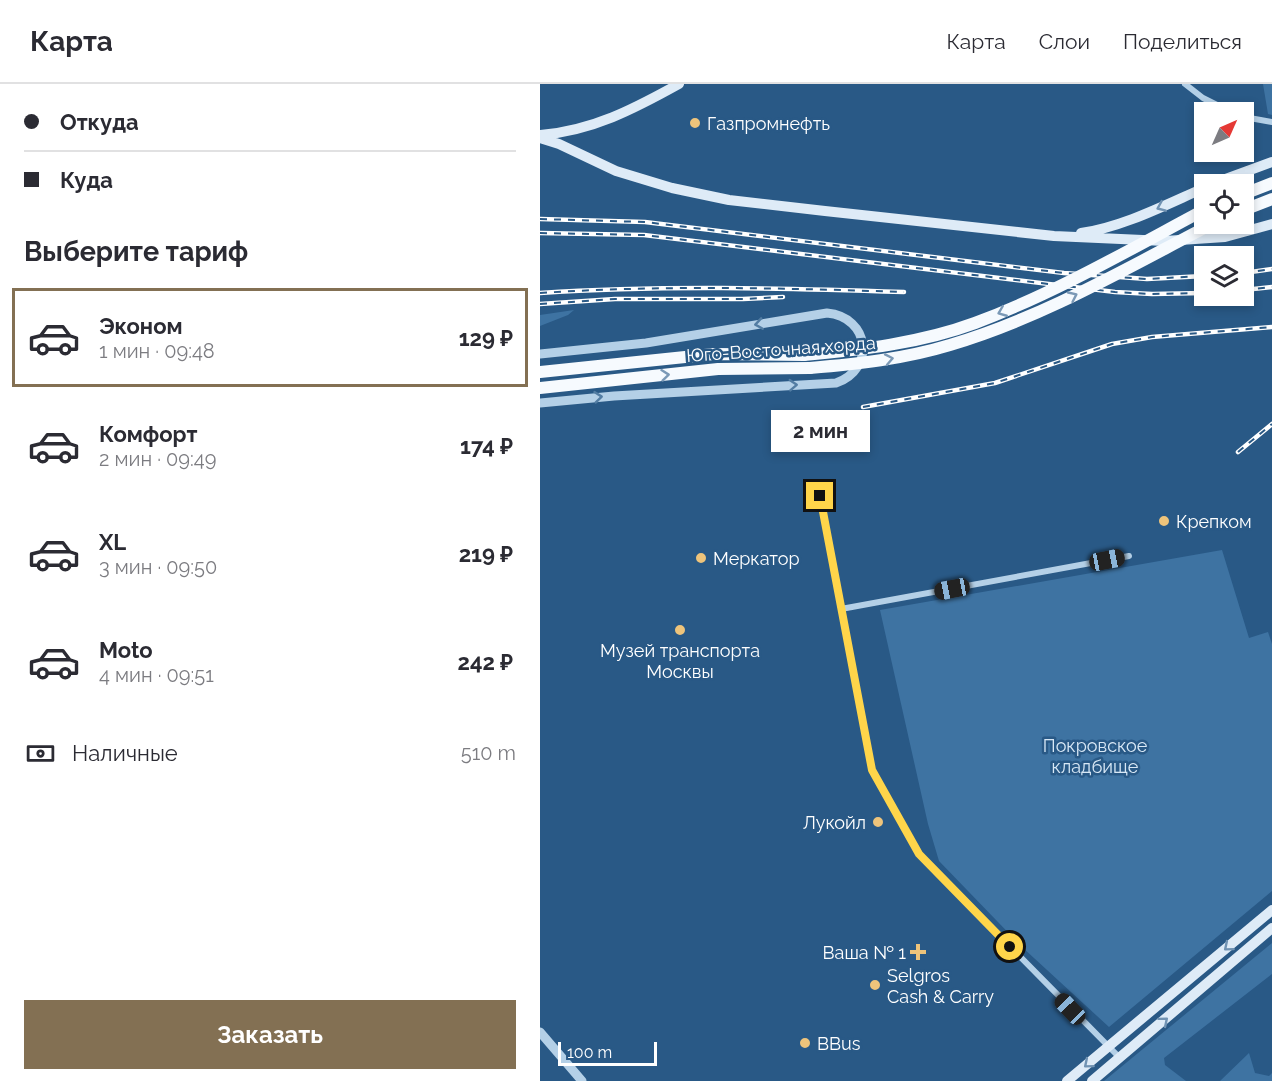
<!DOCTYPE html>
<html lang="ru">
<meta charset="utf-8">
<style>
:root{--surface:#fff;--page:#f2f2f3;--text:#2b2b33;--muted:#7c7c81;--line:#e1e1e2;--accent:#837053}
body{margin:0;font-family:Raleway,sans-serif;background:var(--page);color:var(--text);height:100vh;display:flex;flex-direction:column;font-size:22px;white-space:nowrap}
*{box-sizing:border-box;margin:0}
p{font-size:20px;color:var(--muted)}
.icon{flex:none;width:33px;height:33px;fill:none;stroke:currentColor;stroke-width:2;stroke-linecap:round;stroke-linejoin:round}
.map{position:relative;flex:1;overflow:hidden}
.side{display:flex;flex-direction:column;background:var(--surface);width:540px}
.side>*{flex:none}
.banner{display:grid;align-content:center;height:132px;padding:0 24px;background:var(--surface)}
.needle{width:39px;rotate:45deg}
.tools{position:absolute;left:654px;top:18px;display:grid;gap:12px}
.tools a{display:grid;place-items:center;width:60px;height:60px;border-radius:0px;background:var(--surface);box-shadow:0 3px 9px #0003;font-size:30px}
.scale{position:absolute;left:18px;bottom:15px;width:99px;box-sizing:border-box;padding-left:6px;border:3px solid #fff;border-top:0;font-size:16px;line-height:21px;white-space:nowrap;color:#fff;-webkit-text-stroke:4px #295986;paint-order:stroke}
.end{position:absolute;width:27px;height:27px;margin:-14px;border:8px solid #ffd54a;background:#111;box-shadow:0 0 0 3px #111}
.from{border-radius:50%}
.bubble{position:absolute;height:42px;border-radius:0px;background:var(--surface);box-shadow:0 3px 9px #0003;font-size:20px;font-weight:700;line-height:42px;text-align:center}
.car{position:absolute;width:18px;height:36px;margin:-18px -9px;border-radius:8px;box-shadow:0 0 4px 2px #0007;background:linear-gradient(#222 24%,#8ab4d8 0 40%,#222 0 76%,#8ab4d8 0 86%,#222 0)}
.banner b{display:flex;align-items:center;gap:21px;height:57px;font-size:22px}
.banner b+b{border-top:2px solid var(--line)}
.banner i{width:15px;height:15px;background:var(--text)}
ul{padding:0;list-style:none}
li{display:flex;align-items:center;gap:18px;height:99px;margin:0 12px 9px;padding:0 12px;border:3px solid transparent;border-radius:0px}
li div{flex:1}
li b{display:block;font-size:22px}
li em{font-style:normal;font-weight:700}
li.on{border-color:var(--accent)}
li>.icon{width:54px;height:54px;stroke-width:1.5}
h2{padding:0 24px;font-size:27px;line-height:72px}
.pay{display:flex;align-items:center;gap:15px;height:66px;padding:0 24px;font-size:22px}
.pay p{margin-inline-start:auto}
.cta{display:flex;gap:12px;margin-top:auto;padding:12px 24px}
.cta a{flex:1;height:69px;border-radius:0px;background:var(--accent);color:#fff;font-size:24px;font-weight:700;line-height:69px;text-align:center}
header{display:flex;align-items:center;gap:36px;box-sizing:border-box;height:84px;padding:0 30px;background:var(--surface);border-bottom:2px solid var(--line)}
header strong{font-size:28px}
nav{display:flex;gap:33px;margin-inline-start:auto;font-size:21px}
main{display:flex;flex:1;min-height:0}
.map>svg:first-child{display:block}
</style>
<header>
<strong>Карта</strong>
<nav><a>Карта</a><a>Слои</a><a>Поделиться</a></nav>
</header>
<main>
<section class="side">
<div class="banner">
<b><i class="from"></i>Откуда</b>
<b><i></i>Куда</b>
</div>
<h2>Выберите тариф</h2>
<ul>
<li class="on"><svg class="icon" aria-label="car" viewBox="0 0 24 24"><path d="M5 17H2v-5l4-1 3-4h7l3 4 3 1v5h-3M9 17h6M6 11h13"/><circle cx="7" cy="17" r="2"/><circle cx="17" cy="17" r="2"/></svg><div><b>Эконом</b><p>1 мин · 09:48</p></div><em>129 ₽</em></li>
<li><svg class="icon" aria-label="car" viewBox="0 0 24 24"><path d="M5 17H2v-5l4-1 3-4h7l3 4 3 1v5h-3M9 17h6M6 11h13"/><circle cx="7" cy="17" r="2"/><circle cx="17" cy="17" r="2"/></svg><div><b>Комфорт</b><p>2 мин · 09:49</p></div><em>174 ₽</em></li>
<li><svg class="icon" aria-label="car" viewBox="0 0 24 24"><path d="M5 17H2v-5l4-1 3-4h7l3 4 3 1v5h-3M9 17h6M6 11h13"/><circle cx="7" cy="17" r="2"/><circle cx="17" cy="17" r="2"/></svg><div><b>XL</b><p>3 мин · 09:50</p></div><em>219 ₽</em></li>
<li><svg class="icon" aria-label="car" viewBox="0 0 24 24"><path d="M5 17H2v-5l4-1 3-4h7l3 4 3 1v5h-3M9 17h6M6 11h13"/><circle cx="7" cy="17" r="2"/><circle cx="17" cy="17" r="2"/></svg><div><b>Moto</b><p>4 мин · 09:51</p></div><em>242 ₽</em></li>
</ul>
<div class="pay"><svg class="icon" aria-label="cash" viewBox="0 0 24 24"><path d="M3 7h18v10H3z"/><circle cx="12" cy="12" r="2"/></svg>Наличные<p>510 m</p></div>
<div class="cta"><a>Заказать</a></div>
</section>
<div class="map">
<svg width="732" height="997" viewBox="0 0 732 997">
<rect width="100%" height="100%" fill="#295986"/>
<!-- green -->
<path fill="#3e73a2" d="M723 0H732V31L728 30Z
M34 226 28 231 0 242V231Z
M682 466 709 554 728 548 732 560V807L569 943 482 863 399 777 388 740 340 526Z
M732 859V890L624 974 625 981 646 997H564Z
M709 969 715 989 729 992 732 989V997H680Z"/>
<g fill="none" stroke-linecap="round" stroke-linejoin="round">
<!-- minor -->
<path stroke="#b4d0e7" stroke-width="6" d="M645 0 663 14 691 28
M704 33 732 38
M280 412 332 686 379 770 580 974
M301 525 589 472"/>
<!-- tertiary -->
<path stroke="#b4d0e7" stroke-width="9" d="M0 270 106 259 287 229C330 233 336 285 296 299L74 312 0 319
M0 948 42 997"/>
<!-- secondary -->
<path stroke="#deebf7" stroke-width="10" d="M0 51C52 47 94 25 139 0
M0 54 19 60 76 87 132 104 189 116 285 127 514 152 625 157 685 153 732 140
M672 100 732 78
M541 149C583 143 625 121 664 104
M527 997 732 826
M552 997 732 844"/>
<!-- primary -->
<path stroke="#f6fafe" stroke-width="12" d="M704 110 732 99
M704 126 732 115
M0 288 174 270 264 271
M0 304 178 285 270 284"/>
<!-- rail casing -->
<g stroke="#fff" stroke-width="4.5">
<path id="rail" d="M0 135 105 138 524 189 607 195 664 192
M0 149 104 151 575 208 612 210 664 209
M704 189 732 185
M704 206 732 203
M0 209C121 201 243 204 364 208
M0 220 75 215H203L243 213
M323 323 455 299 572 260 612 253 732 243
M698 368 732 340"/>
</g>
<!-- rail -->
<use href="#rail" stroke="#295986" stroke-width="2" stroke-dasharray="7" stroke-linecap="butt"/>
<!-- primary-bridge -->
<path stroke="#f6fafe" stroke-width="12" d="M264 271C321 266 381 259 435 239 515 209 589 166 664 126
M270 284C317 280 364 275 410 261 502 234 587 184 672 140"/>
</g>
<!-- one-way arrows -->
<defs><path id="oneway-chevron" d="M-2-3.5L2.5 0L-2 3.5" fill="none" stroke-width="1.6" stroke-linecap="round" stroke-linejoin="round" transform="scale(1.5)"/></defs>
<g stroke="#7193b3">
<use href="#oneway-chevron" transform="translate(621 123) rotate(157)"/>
<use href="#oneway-chevron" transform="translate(688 863) rotate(140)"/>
<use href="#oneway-chevron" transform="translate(624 937) rotate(-40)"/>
<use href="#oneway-chevron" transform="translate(548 980) rotate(140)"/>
</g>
<g stroke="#7b99b6">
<use href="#oneway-chevron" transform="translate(533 212) rotate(-25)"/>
<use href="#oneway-chevron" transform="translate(462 228) rotate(158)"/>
<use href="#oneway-chevron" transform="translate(349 275) rotate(-11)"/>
<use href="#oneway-chevron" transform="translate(125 291) rotate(-6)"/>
</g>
<g stroke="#537da3">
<use href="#oneway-chevron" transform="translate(219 240) rotate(171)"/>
<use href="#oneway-chevron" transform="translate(253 301) rotate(-3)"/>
<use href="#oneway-chevron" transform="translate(58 313) rotate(-6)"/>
</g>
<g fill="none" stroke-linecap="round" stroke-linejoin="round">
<!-- route -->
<path stroke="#ffd54a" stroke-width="8" d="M280 412 332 686 379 770 470 863"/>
</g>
<!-- markers -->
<g fill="#eec47b" stroke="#295986" stroke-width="2">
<circle cx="155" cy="39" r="6"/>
<circle cx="624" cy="437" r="6"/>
<circle cx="161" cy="474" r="6"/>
<circle cx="140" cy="546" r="6"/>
<circle cx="338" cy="738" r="6"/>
<path d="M375 859h6v6h6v6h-6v6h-6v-6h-6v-6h6z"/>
<circle cx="335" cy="901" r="6"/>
<circle cx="265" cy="959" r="6"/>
</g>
<g text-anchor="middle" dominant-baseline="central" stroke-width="5" stroke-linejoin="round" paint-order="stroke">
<!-- poi labels -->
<g font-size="18" fill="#fff" stroke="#295986" text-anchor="start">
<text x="167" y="39">Газпромнефть</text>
<text x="636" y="437">Крепком</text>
<text x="173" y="474">Меркатор</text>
<text x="140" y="566" text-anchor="middle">Музей транспорта<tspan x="140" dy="21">Москвы</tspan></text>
<text x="326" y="738" text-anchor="end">Лукойл</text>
<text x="366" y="868" text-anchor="end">Ваша № 1</text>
<text x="347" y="891">Selgros<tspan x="347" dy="21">Cash &amp; Carry</tspan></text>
<text x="277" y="959">BBus</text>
</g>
<!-- street labels -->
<g font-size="18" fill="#fff" stroke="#295986">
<text transform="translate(241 265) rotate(-4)">Юго-Восточная хорда</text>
</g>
<!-- park labels -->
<g font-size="18" fill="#d8e8f6" stroke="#295986">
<text x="555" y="661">Покровское<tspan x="555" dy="21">кладбище</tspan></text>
</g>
</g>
</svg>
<div class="tools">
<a><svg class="needle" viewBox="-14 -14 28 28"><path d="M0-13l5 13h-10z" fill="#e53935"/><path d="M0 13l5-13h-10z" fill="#7c7c81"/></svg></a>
<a><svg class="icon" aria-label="locate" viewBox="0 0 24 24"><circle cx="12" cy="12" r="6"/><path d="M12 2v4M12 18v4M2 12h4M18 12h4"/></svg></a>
<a><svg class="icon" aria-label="layers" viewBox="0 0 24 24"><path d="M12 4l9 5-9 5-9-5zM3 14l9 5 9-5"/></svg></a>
</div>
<div class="scale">100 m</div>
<i class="end from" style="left:470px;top:863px"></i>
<i class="end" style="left:280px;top:412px"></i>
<div class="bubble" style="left:231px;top:326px;width:99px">2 мин</div>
<i class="car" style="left:567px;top:476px;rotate:79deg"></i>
<i class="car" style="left:412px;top:505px;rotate:259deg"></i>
<i class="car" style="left:530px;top:925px;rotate:316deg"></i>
</div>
</main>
